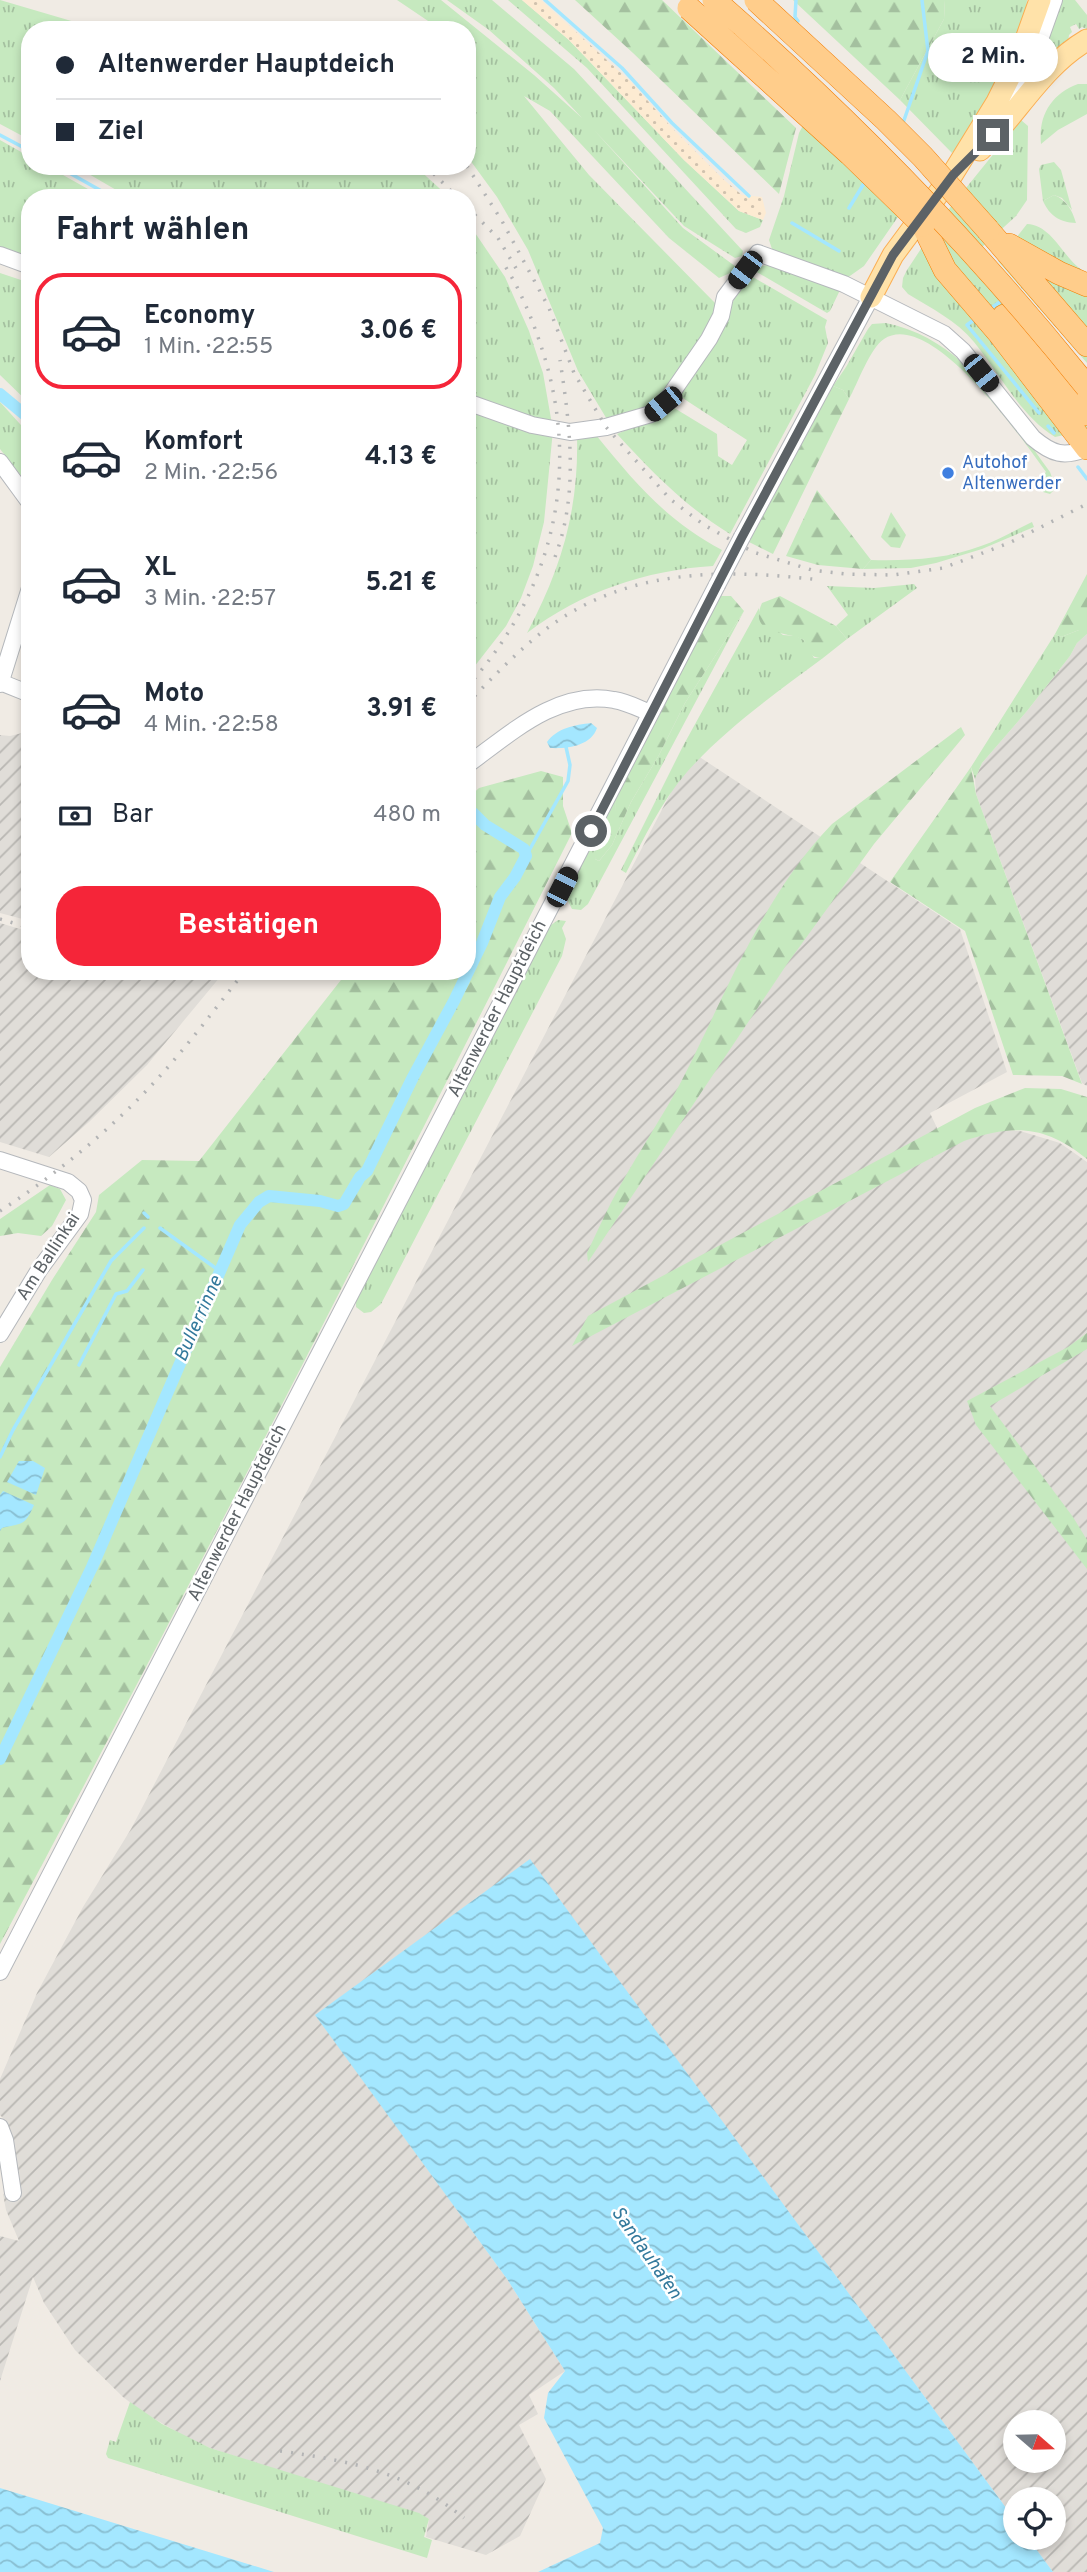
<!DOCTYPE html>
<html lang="de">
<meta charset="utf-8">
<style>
:root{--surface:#fff;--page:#f6f6f7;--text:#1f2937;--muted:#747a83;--line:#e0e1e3;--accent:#f52539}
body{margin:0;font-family:Overpass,sans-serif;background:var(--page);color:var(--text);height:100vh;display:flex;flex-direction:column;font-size:26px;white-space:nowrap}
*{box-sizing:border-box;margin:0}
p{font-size:23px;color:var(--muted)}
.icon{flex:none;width:38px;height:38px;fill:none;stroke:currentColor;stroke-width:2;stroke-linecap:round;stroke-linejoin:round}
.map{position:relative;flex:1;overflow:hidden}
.details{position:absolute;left:21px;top:189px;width:455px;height:791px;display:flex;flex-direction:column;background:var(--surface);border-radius:28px;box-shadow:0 4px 10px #0003}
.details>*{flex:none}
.hud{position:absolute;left:21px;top:21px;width:455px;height:154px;border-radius:28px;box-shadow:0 4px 10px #0003;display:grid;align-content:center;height:154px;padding:0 35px;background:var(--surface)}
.needle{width:46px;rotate:110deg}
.controls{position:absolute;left:1003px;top:2410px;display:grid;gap:14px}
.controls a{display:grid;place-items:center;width:63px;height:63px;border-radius:50%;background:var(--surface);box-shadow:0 4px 10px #0003;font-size:35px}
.end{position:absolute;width:32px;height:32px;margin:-16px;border:9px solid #5c6266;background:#fff;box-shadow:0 0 0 4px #fff}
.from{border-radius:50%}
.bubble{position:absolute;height:49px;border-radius:24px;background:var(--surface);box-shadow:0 4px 10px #0003;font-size:23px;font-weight:700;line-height:49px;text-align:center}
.car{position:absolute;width:21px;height:42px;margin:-21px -10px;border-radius:9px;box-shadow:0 0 5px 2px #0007;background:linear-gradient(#222 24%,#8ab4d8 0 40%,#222 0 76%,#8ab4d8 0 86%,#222 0)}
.hud b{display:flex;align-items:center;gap:24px;height:66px;font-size:26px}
.hud b+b{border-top:2px solid var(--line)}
.hud i{width:18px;height:18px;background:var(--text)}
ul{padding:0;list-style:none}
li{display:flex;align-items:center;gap:21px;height:116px;margin:0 14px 10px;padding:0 21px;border:4px solid transparent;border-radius:28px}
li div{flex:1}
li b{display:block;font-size:26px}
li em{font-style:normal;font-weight:700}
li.selected{border-color:var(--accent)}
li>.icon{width:63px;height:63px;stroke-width:1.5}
h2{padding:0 35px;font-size:32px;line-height:84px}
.pay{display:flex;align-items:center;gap:18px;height:77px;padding:0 35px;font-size:26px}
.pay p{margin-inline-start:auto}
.action{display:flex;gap:14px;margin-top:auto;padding:14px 35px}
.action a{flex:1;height:80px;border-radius:28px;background:var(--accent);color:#fff;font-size:28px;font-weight:700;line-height:80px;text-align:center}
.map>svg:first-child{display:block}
</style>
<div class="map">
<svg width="1087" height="2572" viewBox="0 0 1087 2572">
<defs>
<pattern id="industrial-furrows" width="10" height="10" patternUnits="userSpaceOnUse" patternTransform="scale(1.75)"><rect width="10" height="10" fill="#e0ddd8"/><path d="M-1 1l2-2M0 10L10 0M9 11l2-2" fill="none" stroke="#b9b7b3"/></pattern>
<pattern id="grass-tufts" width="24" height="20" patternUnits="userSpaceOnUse" patternTransform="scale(1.75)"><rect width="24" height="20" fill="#c6e9bf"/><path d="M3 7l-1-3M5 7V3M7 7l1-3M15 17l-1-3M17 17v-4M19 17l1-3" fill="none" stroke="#a4c09f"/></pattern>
<pattern id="forest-firs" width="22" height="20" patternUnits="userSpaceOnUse" patternTransform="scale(1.75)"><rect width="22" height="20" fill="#c6e9bf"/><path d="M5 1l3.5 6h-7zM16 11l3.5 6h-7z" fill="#a4c09f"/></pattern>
<pattern id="sand-dots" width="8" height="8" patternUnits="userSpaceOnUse" patternTransform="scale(1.75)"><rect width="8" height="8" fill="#fdebd2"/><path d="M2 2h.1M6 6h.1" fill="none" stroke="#d0c2ae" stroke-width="1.8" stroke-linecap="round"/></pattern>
<pattern id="water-waves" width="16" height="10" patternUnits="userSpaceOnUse" patternTransform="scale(1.75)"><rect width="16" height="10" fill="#a4e7ff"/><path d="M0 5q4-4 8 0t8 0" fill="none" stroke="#89bfd2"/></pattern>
</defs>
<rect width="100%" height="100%" fill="#f0ebe4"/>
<!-- industrial -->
<path fill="url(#industrial-furrows)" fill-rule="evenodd" d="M1087 634V1086L1082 1083 976 794 975 779 982 763 1027 711 1070 656 1077 643Z
M30 731V921L0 913V735L10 736Z
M692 752 960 929 1007 1072 930 1113 946 1147 975 1135 1001 1131H1020L1060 1143 1087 1162V2572H1053L1028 2538H1054V2499H1015V2520L530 1860 316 2015 507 2279 565 2371 529 2395 538 2414 519 2425 546 2479 520 2536 486 2555 426 2537 429 2519 210 2448 186 2437 144 2413 123 2397 75 2350 44 2303 33 2277 0 2381V2236L19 2241 6 2210 3 2194 21 2190 11 2136 6 2121 0 2115V2079L37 1993 83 1907 131 1829ZM1015 2422H1054V2460H1015Z
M0 923 30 932V971H225L147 1065 89 1122 49 1157 0 1142Z"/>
<!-- grass -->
<path fill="url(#grass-tufts)" d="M0 0 102 30H30V140L0 124Z
M397 0H441L534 75 582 118 554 88 489 30 447 0H492L574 69 743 251 742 256 735 258 684 226 594 130 683 228 739 269 719 278 669 238 550 111 524 96 589 175 716 304 712 326 650 411 608 421 578 371 528 250 497 197 467 156V30H435L437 27Z
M508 0H522L569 40 684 160 739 211 763 220 760 227 746 233 736 229 587 68Z
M945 0H1027C1025 40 979 123 952 153L900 100 944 19Z
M1057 0H1075L1087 15V29L1082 27 1079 29 1076 24 1070 27 1072 32 1069 35 1068 42 1042 67 1036 63Z
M1078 84H1087V114L1058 130 1041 144C1038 116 1051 94 1078 84Z
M821 91 918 188 864 266 847 278 773 252 769 240 784 196 799 133Z
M1021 120 1028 126 1027 200 1016 216 969 259 1087 372V430L1055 437C1020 415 1000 374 974 342 957 321 931 308 908 294L902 287 903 278 907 270 940 220Z
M0 140 30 157V166H47L104 198H30V264L0 253Z
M1054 162 1061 170 1072 210 1062 198 1054 195 1043 201 1039 169 1041 165Z
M75 166H415L450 198H130Z
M467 221 505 277 529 331 543 373 553 430 544 522 533 566 521 598 506 626 467 676Z
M1027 224C1054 225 1064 262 1087 273V363L998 261Z
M768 265 840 290 830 311 827 313 755 271 757 267Z
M0 273 30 283V404L0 375Z
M746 273 827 320 825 327 828 343 815 375 730 534C686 507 652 472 617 434L659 416 671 406 717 434 718 456 732 465 747 440 678 395 722 326Z
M886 323C966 340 1005 411 1050 472L1054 483 1053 491 1050 494 1043 492 1042 476 1046 472C1023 440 931 308 884 339 870 348 858 383 849 399L843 390 833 386 846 367 868 329 872 324Z
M0 402 30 435V487L0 449Z
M596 435C636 484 666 520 722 550L713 566C646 570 581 592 527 633 561 569 579 510 577 436Z
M1032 522 1034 527 982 549 936 563 911 568 863 569 871 560C907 561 947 559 981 546 999 540 1015 530 1032 522Z
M914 584 917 588 847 639 836 626 848 615 827 586 874 588Z
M759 608V616L783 635 796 636 804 640 814 658H823C776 693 726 728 687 772 661 802 644 838 626 873L621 870 683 746Z
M744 611 588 904 581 910 572 909 568 901V887L615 797 616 817 595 859 599 861 612 845 631 802 659 755 685 703Z
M1079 630H1087V634L1077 643 1070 656 1027 711 982 763 975 779 971 767 1055 634 1061 637Z
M558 920 566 921 562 928 566 939 562 956 381 1304 371 1312 364 1313 356 1307V1301L547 928Z
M130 2402 162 2424 210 2448 419 2513 429 2519 424 2537 432 2540 427 2558 108 2458 106 2454 110 2440 116 2442Z"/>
<!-- forest -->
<path fill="url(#forest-firs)" d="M575 0H662L796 128 779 194 633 53Z
M793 0H945L944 19 900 100Z
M1054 195C1067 200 1072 210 1076 223 1059 222 1050 216 1043 201Z
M833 386 843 390 849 399 773 554 749 542 825 397Z
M817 490 871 560 863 569 818 565 786 556Z
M891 512 906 535 900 548 891 547 881 537Z
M1087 574V630H1079L1061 637 1055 634Z
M720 596H731L744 611 685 703 659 755 631 802 612 845 599 861 595 859 597 841C614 825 616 820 615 797Z
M780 596 836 626 847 639 823 658C809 658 809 651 804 640 788 631 747 636 762 603Z
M961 727 965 735 874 844 787 964 588 1262 587 1253C598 1230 608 1207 620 1186 640 1150 663 1116 682 1080 727 992 763 895 832 824Z
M971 767 976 794 1082 1084 1062 1076 1013 1075 965 931 890 882Z
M541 771 563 777V806L572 833C385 1205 196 1576 0 1944V1367L52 1280 96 1212 99 1195 142 1160 199 1161 348 971H467V799L479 788Z
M1025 1088 1061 1089 1087 1097V1159C1045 1125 1014 1124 964 1141L572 1346 588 1316 975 1108Z
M50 1185 60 1189 66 1200 52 1226 41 1236 18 1233 0 1236V1219Z
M1087 1333V1349L990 1406 1073 1517 1087 1540V1569L976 1425 967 1401 1068 1347Z"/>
<!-- sand -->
<path fill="url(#sand-dots)" d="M522 0H541L631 82 673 129 723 179 742 195 762 197 766 213 763 220 739 211 684 160 569 40Z"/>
<!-- water -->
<path fill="url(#water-waves)" d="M591 723 597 728C591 746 567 749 550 748L547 742C557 728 575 725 591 723Z
M19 1461H33L45 1468 36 1495 7 1482Z
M3 1491 34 1505C25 1526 23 1523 2 1528L0 1531V1495Z
M530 1859 1015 2520V2538H1028L1053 2572H538L600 2543 603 2528 544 2418 548 2393 565 2371 507 2279 315 2015Z
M0 2488 274 2572H0Z"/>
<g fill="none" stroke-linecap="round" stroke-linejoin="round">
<!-- stream -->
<path stroke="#a4e7ff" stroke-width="3.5" d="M545 0 622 68 672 123 749 196
M796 0 795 17 798 21
M902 126 928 51 922 0
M0 135 30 151
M57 166 114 198
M849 208 866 180
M792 223 839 251
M990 309 1004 299
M975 319 967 325 1039 413
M1048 426 1054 433
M1078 467 1087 479
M526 856 568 781 570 765 566 747
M144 1213 148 1217
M160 1228 221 1272
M79 1365 116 1294 127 1291 143 1270
M0 1457 13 1430 111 1261 144 1228"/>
<!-- canal -->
<path stroke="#a4e7ff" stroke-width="12" d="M0 394 30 419
M0 1759 92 1567 240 1225 259 1202 269 1196 320 1201 338 1206 344 1204 360 1177 367 1171 413 1077 454 1001 482 943 500 897 515 877 526 856 524 849 485 825 473 813"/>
<!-- minor casing -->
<g stroke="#b5b8bc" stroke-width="18">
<path id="minor" d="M1010 109 1033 59 1054 0
M0 255 30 266
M467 402 532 425 570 432 606 427 651 414 669 397 709 339 721 316 725 297 758 253 844 284 944 334 963 351 1033 438C1052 454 1064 458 1087 448
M0 462 30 503
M742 537 871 297
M0 682 30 694
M0 684 30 588
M467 765C509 735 557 689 614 700 627 702 638 708 650 713
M0 1160 68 1182 79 1191 83 1200 80 1214 39 1270 0 1334
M0 1972 717 585
M0 2127 5 2140 13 2193"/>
</g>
<!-- major casing -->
<g stroke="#fbae52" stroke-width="23">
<path id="major" d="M980 150C1017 115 1041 67 1087 40
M871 297 893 255 952 175 997 102 1020 56 1040 0"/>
</g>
<!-- highway casing -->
<g stroke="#f37c00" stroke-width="24">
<path id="highway" d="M923 225 945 270 999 333 1087 448
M988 230 1087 345
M1009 245 1059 273 1087 285
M1004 316 1087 414"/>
</g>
<!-- minor -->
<use href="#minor" stroke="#fff" stroke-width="16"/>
<!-- major -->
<use href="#major" stroke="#ffe2a9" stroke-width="21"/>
<!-- highway -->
<use href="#highway" stroke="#ffcd8b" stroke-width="23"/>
<!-- rail -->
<path stroke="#b3b4b5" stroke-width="3.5" stroke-dasharray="2 9" stroke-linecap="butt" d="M426 166 458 198
M467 166 502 221 549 308 574 373 606 427 670 499 704 525 753 552 812 570 846 574 893 575 943 568 1009 543 1087 504
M467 207 498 238 520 275
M555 557C579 493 570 426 560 360
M467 687C553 591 582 472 542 349 533 321 521 291 505 266
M467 704C489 681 511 658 536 637 619 568 719 568 820 580
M0 919 30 928
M0 1211C58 1173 113 1128 160 1076 190 1043 217 1006 245 971
M280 2451C351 2461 407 2472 464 2518"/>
<!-- minor-bridge casing -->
<g stroke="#b5b8bc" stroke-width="18" stroke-linecap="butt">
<path id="minor-bridge" d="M717 585 742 537"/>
</g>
<!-- highway-bridge casing -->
<g stroke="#f37c00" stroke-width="24" stroke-linecap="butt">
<path id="highway-bridge" d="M714 0C849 118 975 247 1087 387
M756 0 886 120 923 157 988 230
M689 8 850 154 923 225"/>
</g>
<!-- minor-bridge -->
<use href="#minor-bridge" stroke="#fff" stroke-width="16"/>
<!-- highway-bridge -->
<use href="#highway-bridge" stroke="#ffcd8b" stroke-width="23"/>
</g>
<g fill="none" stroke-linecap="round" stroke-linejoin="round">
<!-- route -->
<path stroke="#5c6266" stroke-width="9" d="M591 831 742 537 893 255 953 175 993 135"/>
</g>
<!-- markers -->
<circle fill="#3f7fe0" stroke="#fff" stroke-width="2.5" cx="948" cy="473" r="7"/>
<g text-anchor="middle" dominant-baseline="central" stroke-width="5" stroke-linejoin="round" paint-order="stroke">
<!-- shop labels -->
<g font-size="18" fill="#366cbe" stroke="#fff" text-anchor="start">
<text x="962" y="463">Autohof<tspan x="962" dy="21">Altenwerder</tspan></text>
</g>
<!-- street labels -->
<g font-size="18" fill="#5c6266" stroke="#fff">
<text transform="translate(498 1009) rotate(-63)">Altenwerder Hauptdeich</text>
<text transform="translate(49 1257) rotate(-57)">Am Ballinkai</text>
<text transform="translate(238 1513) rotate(-63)">Altenwerder Hauptdeich</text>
</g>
<!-- water labels -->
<g font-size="19" font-style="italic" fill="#33799c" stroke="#fff">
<text transform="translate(199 1319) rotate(-66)">Bullerrinne</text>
<text transform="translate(646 2253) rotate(55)">Sandauhafen</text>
</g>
</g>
</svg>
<div class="controls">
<a><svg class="needle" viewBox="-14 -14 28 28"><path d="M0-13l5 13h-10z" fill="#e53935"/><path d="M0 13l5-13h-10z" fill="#747a83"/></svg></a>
<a><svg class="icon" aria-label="locate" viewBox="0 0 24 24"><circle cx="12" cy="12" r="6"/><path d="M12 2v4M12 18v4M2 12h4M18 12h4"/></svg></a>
</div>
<i class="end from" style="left:591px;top:831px"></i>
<i class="end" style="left:993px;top:135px"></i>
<div class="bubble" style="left:928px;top:33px;width:130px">2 Min.</div>
<i class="car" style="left:745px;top:270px;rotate:217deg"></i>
<i class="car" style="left:981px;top:373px;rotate:141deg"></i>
<i class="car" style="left:663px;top:404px;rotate:231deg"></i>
<i class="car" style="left:562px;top:887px;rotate:27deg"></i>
<div class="hud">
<b><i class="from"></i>Altenwerder Hauptdeich</b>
<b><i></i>Ziel</b>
</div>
<section class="details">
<h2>Fahrt wählen</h2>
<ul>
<li class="selected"><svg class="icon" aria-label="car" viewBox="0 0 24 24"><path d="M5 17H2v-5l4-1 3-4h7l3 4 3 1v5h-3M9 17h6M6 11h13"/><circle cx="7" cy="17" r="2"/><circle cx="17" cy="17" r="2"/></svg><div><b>Economy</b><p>1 Min. · 22:55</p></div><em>3.06 €</em></li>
<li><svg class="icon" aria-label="car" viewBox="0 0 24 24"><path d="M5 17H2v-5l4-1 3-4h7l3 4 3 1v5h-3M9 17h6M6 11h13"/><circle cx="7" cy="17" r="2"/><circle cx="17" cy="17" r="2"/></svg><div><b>Komfort</b><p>2 Min. · 22:56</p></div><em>4.13 €</em></li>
<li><svg class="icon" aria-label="car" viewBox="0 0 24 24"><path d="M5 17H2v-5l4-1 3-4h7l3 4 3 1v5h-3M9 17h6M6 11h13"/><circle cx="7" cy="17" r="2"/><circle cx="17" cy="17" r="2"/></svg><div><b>XL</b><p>3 Min. · 22:57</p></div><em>5.21 €</em></li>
<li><svg class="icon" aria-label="car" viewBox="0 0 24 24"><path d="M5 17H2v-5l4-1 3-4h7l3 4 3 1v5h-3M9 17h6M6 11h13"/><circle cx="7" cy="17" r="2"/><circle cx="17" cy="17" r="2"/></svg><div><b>Moto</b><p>4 Min. · 22:58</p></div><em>3.91 €</em></li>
</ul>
<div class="pay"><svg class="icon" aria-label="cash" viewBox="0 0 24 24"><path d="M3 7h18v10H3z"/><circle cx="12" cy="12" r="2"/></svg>Bar<p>480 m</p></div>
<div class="action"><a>Bestätigen</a></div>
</section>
</div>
